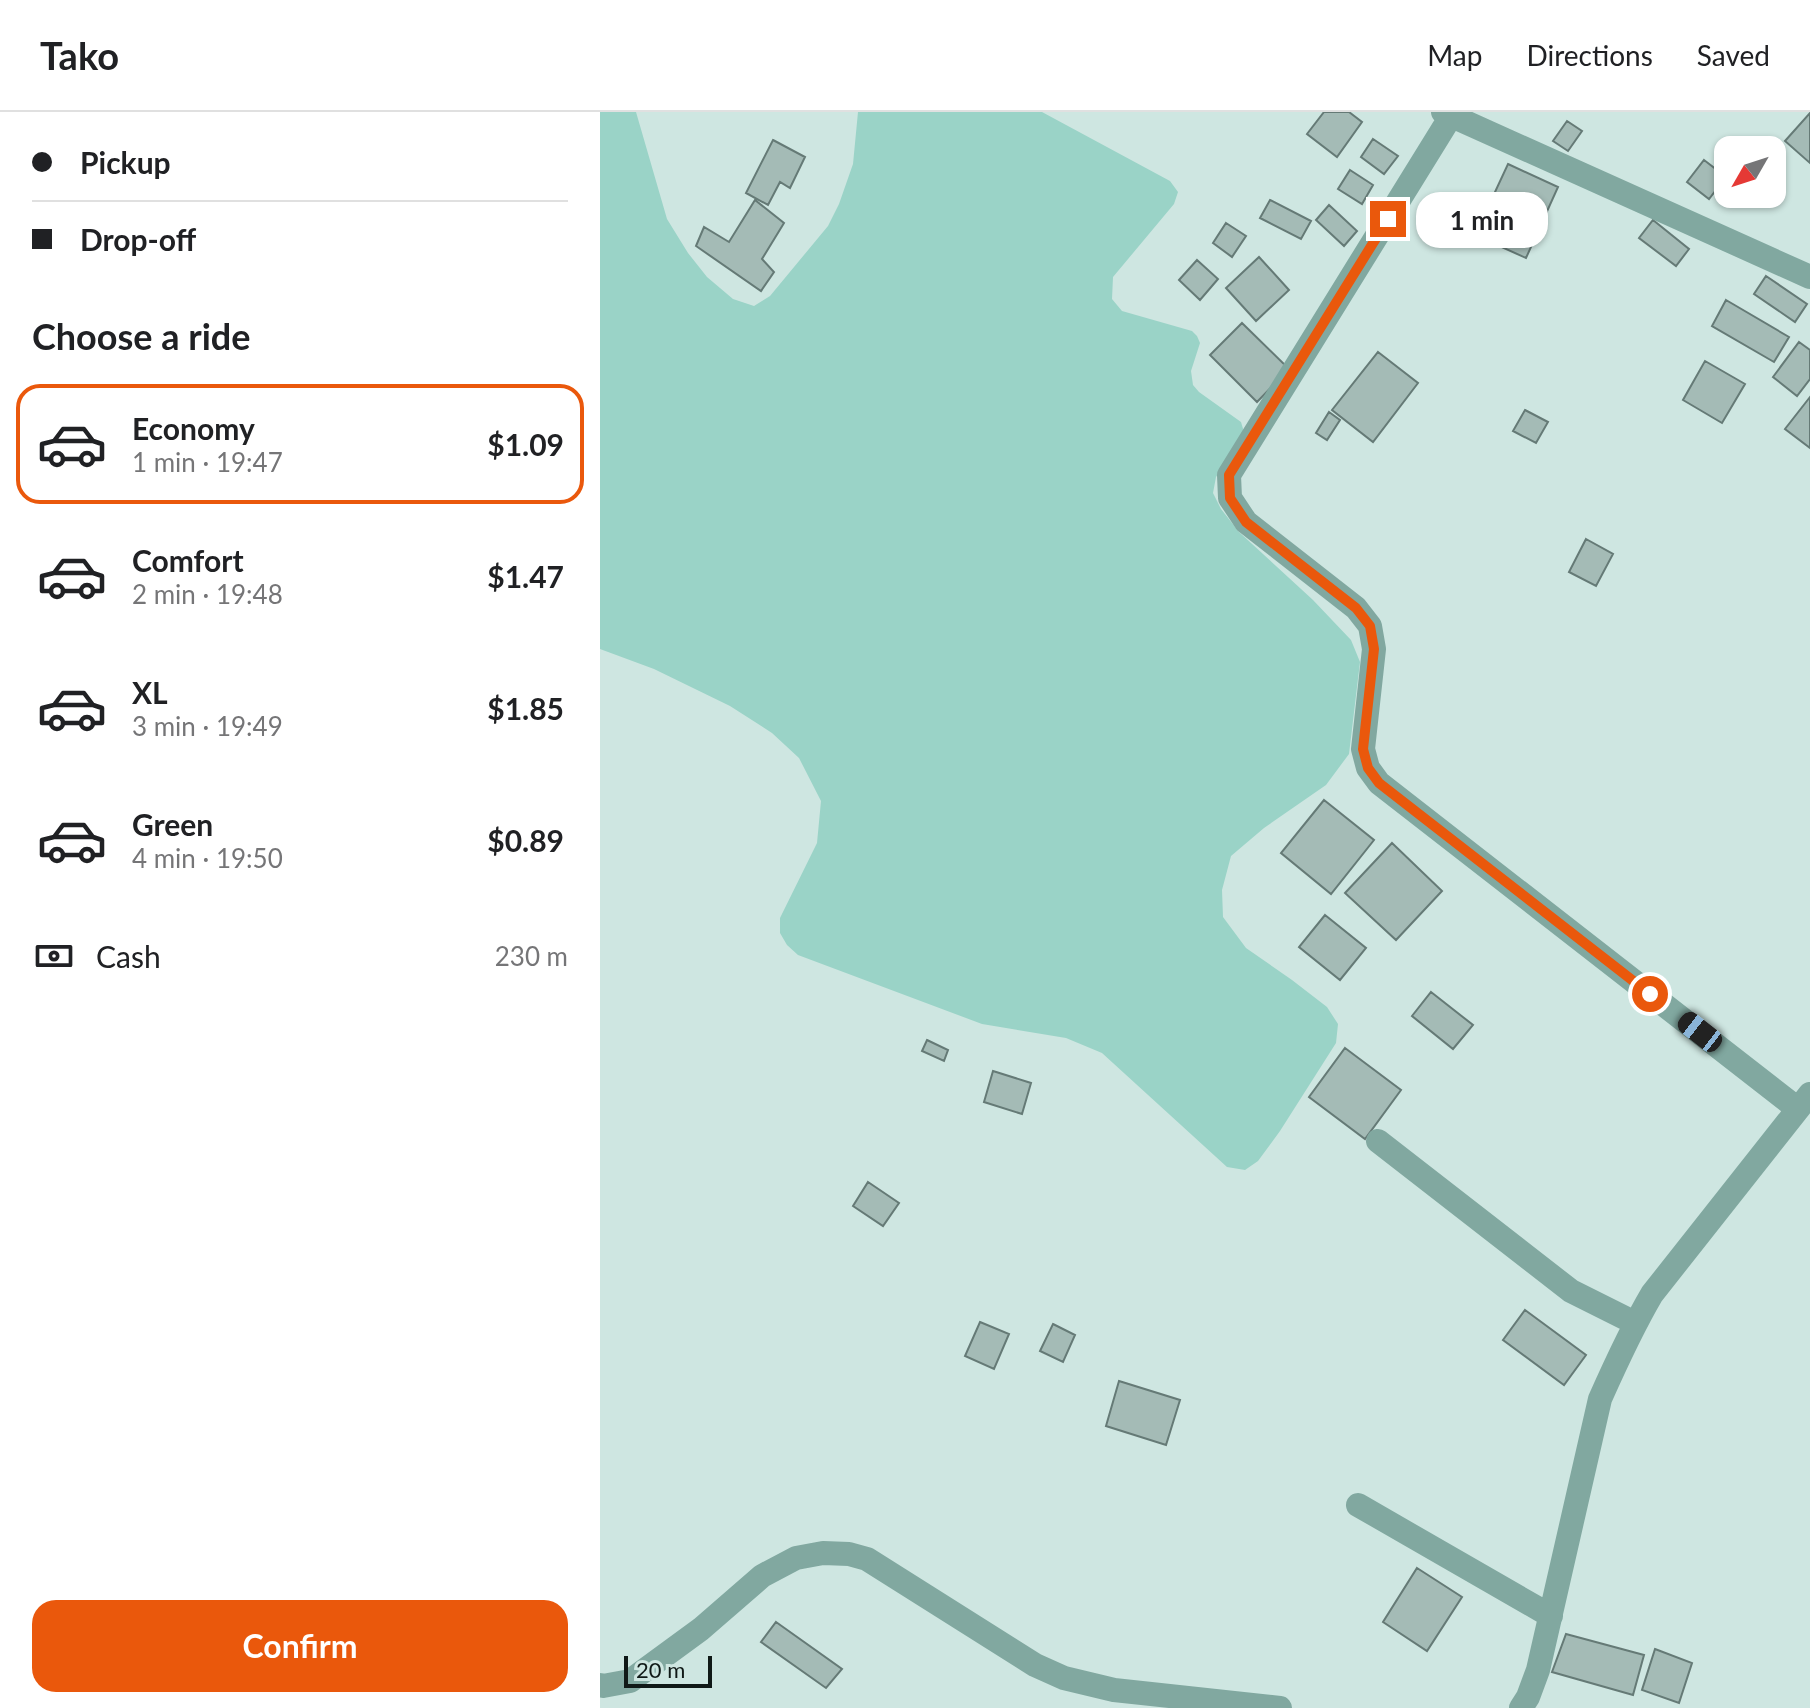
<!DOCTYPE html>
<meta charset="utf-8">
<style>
:root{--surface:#fff;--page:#f2f2f2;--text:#202124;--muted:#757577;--line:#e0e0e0;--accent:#ea580c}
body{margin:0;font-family:Lato,sans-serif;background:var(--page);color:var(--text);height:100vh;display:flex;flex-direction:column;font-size:30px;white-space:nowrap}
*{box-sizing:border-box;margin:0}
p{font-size:26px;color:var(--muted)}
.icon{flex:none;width:44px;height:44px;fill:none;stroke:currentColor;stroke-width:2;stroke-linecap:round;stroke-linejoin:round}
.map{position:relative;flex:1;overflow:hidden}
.side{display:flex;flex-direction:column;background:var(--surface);width:600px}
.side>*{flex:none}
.hud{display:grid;align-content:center;height:176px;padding:0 32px;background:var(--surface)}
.needle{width:52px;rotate:231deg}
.tools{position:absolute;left:1114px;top:24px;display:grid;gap:16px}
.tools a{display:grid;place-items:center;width:72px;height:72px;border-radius:16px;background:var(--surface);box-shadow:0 2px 6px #0004;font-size:40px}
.scale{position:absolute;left:24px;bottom:20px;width:88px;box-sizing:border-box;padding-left:8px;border:4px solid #101917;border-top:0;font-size:22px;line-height:28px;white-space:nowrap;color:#101917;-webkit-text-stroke:6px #cee6e1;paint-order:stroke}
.end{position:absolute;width:36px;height:36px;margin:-18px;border:10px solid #ea580c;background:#fff;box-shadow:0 0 0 4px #fff}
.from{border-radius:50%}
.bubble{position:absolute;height:56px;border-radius:24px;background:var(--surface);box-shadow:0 2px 6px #0004;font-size:26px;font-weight:700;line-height:56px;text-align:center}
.car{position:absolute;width:24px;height:48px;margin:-24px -12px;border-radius:10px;box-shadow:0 0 6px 2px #0007;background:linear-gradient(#222 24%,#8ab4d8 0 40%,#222 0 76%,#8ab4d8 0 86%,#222 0)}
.hud b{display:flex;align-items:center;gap:28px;height:76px;font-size:30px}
.hud b+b{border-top:2px solid var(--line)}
.hud i{width:20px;height:20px;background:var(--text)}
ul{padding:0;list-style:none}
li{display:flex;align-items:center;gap:24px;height:120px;margin:0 16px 12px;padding:0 16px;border:4px solid transparent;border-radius:24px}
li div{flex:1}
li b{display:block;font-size:30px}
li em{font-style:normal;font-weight:700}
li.active{border-color:var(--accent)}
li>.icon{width:72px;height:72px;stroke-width:1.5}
h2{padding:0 32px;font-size:36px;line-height:96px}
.pay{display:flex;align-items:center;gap:20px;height:88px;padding:0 32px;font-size:30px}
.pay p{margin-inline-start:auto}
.cta{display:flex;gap:16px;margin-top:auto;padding:16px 32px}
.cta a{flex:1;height:92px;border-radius:24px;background:var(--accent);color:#fff;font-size:32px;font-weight:700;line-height:92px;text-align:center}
header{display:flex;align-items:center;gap:48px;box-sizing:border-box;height:112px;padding:0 40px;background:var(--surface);border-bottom:2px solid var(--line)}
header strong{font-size:38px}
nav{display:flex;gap:44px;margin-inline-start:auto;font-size:28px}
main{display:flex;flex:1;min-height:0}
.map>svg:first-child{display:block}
</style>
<header>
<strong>Tako</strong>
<nav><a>Map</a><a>Directions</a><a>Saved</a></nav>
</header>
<main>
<section class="side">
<div class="hud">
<b><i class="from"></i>Pickup</b>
<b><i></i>Drop-off</b>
</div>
<h2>Choose a ride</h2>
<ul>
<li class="active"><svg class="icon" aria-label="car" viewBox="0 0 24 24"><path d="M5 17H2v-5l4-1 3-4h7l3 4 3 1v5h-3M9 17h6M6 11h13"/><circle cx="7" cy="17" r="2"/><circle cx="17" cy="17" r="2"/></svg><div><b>Economy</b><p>1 min · 19:47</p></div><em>$1.09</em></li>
<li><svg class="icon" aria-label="car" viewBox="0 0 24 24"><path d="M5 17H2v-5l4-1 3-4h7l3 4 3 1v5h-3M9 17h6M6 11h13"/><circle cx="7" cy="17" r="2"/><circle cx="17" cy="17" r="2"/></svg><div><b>Comfort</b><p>2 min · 19:48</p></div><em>$1.47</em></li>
<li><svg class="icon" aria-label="car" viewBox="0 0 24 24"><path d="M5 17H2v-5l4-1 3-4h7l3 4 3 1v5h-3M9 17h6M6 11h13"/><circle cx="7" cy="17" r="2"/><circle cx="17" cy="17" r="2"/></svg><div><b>XL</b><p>3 min · 19:49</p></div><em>$1.85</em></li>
<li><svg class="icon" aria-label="car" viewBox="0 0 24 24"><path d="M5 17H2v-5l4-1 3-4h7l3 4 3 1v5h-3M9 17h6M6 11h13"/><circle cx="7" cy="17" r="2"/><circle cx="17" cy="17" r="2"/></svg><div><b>Green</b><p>4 min · 19:50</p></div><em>$0.89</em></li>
</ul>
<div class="pay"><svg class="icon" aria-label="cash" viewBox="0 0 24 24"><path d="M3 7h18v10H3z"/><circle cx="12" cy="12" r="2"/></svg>Cash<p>230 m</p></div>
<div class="cta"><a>Confirm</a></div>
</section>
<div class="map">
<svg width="1210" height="1596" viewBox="0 0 1210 1596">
<rect width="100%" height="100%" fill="#cee6e1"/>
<!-- green -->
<path fill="#9ad3c7" d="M0 0H36L67 107 88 141 107 165 133 187 154 194 170 184 228 114 239 92 253 52 258 0H442L570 69 578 80 574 92 513 165 512 187 522 199 592 219 597 224 600 231 591 259 593 273 599 280 641 310 644 320 639 331 616 365 613 381 621 397 639 420 713 488 751 528 760 550 749 642 726 673 664 716 631 744 622 778 623 805 646 836 692 868 727 895 738 912 736 931 680 1019 658 1049 645 1058 627 1055 502 941 466 926 382 912 198 843 187 833 180 821V806L217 731 221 689 199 646 172 621 130 594 54 557 0 537Z"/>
<!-- building -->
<path fill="#a4bbb6" stroke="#657a76" stroke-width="2" d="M724 0H749L762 10 737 45 707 22Z
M1210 1V51L1185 29Z
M967 9 982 19 968 39 953 29Z
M773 27 798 44 784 62 761 45Z
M173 28 205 45 190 76 180 70 168 93 146 81Z
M1104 48 1126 65 1109 87 1087 70Z
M908 52 958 75 926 146 875 123Z
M750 58 773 73 762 92 738 77Z
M155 88 184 111 162 147 174 160 161 179 96 134 104 115 129 130Z
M670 88 711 109 701 127 660 106Z
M729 93 757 119 744 134 716 108Z
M1053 108 1089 137 1076 154 1039 126Z
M626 111 646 124 632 145 613 131Z
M659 145 689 178 656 209 626 176Z
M597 148 618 167 600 188 579 168Z
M1166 164 1207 192 1195 210 1154 182Z
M1126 188 1189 225 1174 250 1112 214Z
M642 211 689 257 657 290 610 243Z
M1199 230 1210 238V267L1197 284 1173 265Z
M778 240 818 271 773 330 732 298Z
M1105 249 1145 272 1122 311 1083 288Z
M1210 285V336L1185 317Z
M925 298 948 310 936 331 913 319Z
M729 300 740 308 727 328 716 321Z
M986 427 1013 442 996 474 969 460Z
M724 688 774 728 731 782 681 741Z
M792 731 842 779 796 828 745 781Z
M725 803 766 836 740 868 699 835Z
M831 880 873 913 853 937 812 904Z
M327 928 348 938 344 949 322 939Z
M745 936 801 978 765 1027 709 985Z
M393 959 431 971 422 1002 384 990Z
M268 1070 299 1091 283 1114 253 1094Z
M925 1198 986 1243 964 1273 903 1228Z
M380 1210 409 1222 394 1257 365 1244Z
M453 1212 475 1223 463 1250 440 1239Z
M519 1269 580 1288 566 1333 506 1314Z
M817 1456 862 1485 827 1539 783 1510Z
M176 1510 242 1557 226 1576 161 1530Z
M966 1522 1044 1543 1033 1583 952 1560Z
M1055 1537 1092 1551 1079 1591 1042 1578Z"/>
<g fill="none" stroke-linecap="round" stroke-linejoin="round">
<!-- minor -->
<path stroke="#81a8a0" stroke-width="24" d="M843 0 1210 165
M851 4 629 363 630 386 646 410 756 496 770 514 774 537 763 637 768 656 779 671 1198 997
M778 1029 971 1179 1035 1211
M758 1393 951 1504
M0 1573 3 1574 30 1569 101 1517 162 1464 196 1446 223 1441 249 1442 267 1447 435 1553 464 1566 514 1578 680 1596
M921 1596 928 1585 938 1558 1000 1287C1016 1251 1032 1216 1052 1182L1210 982"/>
</g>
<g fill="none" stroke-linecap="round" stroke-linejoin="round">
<!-- route -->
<path stroke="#ea580c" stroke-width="10" d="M788 107 629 363 630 386 646 410 756 496 770 514 774 537 763 637 768 656 779 671 1050 882"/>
</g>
</svg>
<div class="tools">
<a><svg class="needle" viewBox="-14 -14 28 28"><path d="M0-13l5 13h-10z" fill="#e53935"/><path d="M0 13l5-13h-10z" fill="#757577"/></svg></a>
</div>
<div class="scale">20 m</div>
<i class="end from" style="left:1050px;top:882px"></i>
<i class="end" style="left:788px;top:107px"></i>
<div class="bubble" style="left:816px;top:80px;width:132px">1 min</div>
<i class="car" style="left:1100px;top:920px;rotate:308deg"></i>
</div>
</main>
